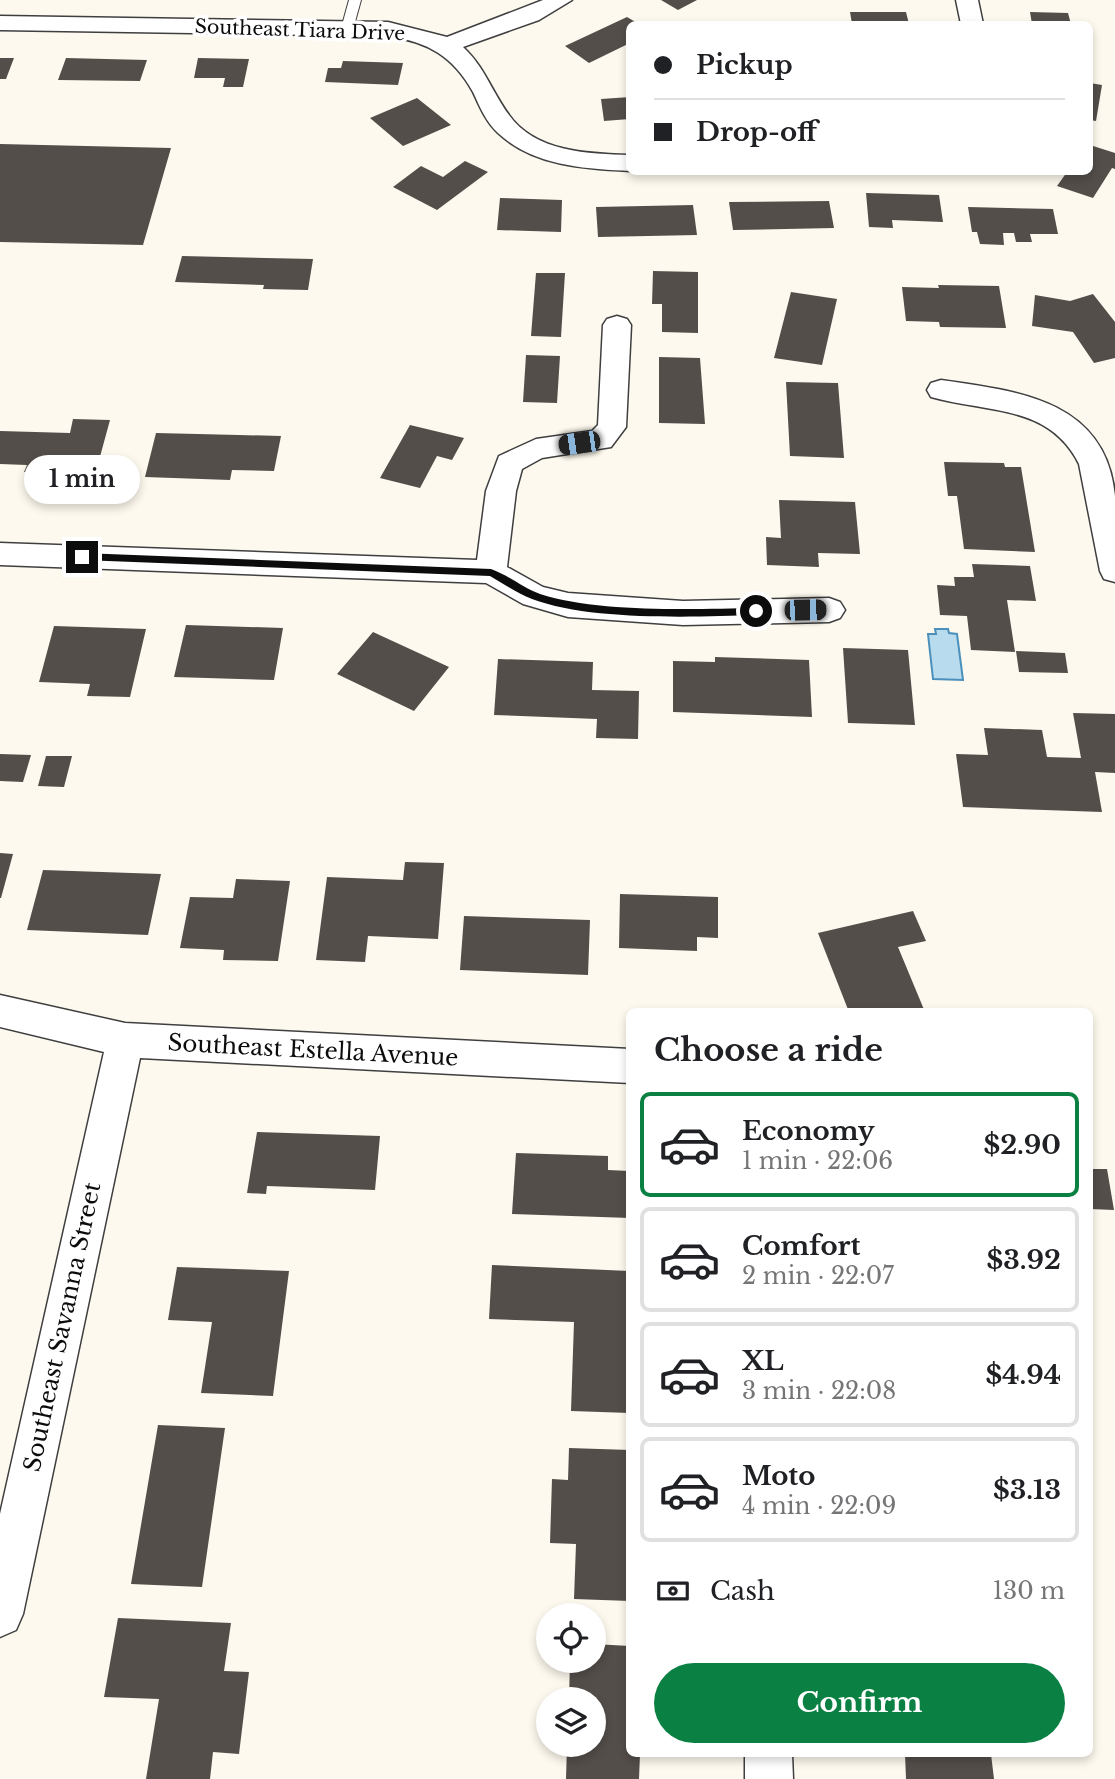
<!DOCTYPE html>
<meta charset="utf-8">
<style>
:root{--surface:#fff;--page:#f6f6f6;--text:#202124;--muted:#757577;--line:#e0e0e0;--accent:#0b8043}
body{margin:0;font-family:"Libre Baskerville",serif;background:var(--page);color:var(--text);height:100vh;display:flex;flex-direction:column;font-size:26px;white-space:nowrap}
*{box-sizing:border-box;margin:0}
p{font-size:23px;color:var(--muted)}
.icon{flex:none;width:38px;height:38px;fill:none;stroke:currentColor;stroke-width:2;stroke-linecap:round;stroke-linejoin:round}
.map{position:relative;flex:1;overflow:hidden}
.side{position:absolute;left:626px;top:1008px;width:467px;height:749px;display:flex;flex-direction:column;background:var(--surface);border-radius:10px;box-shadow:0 4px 10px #0003}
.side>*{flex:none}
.guide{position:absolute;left:626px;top:21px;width:467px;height:154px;border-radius:10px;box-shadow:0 4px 10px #0003;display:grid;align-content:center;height:154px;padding:0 28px;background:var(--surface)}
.tools{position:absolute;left:536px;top:1603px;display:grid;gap:14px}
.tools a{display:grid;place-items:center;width:70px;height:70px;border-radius:50%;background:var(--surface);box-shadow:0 4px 10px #0003;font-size:35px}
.end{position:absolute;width:32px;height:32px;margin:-16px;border:9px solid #0c0c0c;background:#fff;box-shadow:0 0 0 4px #fff}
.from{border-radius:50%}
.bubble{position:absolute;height:49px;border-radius:24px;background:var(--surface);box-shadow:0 4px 10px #0003;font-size:23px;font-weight:700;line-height:49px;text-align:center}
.car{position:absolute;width:21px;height:42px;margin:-21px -10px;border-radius:9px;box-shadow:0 0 5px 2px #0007;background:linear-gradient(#222 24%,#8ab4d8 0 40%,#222 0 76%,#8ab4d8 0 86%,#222 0)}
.guide b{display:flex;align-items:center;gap:24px;height:66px;font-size:26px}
.guide b+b{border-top:2px solid var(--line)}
.guide i{width:18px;height:18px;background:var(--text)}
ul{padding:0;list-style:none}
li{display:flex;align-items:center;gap:21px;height:105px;margin:0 14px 10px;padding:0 14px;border:4px solid var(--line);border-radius:10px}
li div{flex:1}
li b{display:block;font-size:26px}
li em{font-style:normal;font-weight:700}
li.on{border-color:var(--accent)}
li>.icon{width:63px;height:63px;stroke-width:1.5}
h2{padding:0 28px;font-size:32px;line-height:84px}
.pay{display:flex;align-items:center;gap:18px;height:77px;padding:0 28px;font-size:26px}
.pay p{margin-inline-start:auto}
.primary-button{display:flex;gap:14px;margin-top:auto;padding:14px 28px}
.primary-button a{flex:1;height:80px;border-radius:42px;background:var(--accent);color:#fff;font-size:28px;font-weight:700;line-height:80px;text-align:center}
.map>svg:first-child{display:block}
</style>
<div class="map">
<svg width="1115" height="1779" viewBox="0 0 1115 1779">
<rect width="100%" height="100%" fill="#fdf9ee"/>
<!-- water -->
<path fill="#b9dbee" stroke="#4a90bb" stroke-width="2" d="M935 629H948L949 633 957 634 963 680 933 679 928 634H936Z"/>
<!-- building -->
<path fill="#534e4a" d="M661 0H697L678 10Z
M850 12H906L909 24H852Z
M1030 12 1068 13 1071 24H1032Z
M627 17 639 24H630V43L589 63 565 46Z
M0 58H14L6 79H0Z
M66 58 147 60 140 81 58 80Z
M198 58 249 59 243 87H223L225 78H194Z
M343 61 403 63 398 85 325 82 328 68H341Z
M1090 83 1102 85 1096 121 1090 120Z
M630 97V119L604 121 601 99Z
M417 98 451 125 403 146 370 118Z
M0 144 171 148 143 245 0 242Z
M1090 145 1115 153V169L1112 168 1093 198 1057 186 1067 172H1090Z
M465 161 488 172 437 210 393 187 421 166 443 177Z
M866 193 939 195 943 222 892 220 893 228 869 227Z
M500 198 562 200 561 232 497 230Z
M829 201 834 228 733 230 729 202Z
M693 205 697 235 598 237 596 207Z
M968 207 1053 209 1058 234H1030L1032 242H1016L1014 233H1003L1004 245 980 244 977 232H972Z
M182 256 313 259 308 290 263 289 264 285 175 282Z
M653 271 698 272V333L662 332V304H652Z
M536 273H565L561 337 531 336Z
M938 285 999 286 1006 328 940 327 939 322 906 321 902 287 939 288Z
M791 292 837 299 822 365 774 358Z
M1093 294 1115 322V358L1094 363 1073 332 1032 326 1035 295 1070 301Z
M526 355 560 356 557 403 523 402Z
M659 357 700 358 705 424 659 423Z
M786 382 838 383 844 458 790 456Z
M73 419 110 420 95 475 24 472 27 465 0 464V431L70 433Z
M410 425 464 438 452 460 437 456 420 488 380 478Z
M156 433 239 435 281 436 274 471 232 470 230 480 145 477Z
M944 462 1004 463 1005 467H1021L1035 552 964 549 957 496H948Z
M779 500 855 502 860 554 818 553 819 567 767 565 766 537 781 538Z
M972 564 1030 566 1036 601 1007 600 1015 652 971 650 967 616 940 615 937 585 955 586 954 577H974Z
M186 625 283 628 274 680 174 677Z
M54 626 146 629 130 697 87 696 90 684 39 682Z
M373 632 449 667 414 711 337 674Z
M843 648 908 650 915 725 848 723Z
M1016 651 1065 653 1068 673 1019 672Z
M715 657 809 660 812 717 673 712V661L715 662Z
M498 659 593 662 592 690 639 691 638 739 596 738 597 719 494 715Z
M1073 713 1115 714V773L1095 772 1102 812 963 807 956 754 988 755 984 728 1042 730 1047 757 1081 758Z
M0 754 31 755 23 782 0 781Z
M46 756H72L64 787 38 786Z
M0 853 13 854 1 898H0Z
M405 862 444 863 438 939 368 936 365 962 316 960 327 877 403 880Z
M43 870 161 874 148 935 27 930Z
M236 879 290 881 278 961 223 960 224 950 180 948 190 897 233 898Z
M620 894 718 897V938L697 937V951L619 948Z
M913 911 926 941 898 947 925 1012H849L818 933Z
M464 916 590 920 588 975 460 970Z
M257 1132 380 1136 375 1190 267 1186 266 1194 247 1193Z
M516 1153 608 1156V1170L630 1171V1218L512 1214Z
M1090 1169H1107L1114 1210 1090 1209Z
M492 1265 630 1271V1413L571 1411 574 1322 489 1319Z
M177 1267 289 1271 273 1396 201 1393 212 1322 168 1320Z
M158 1425 225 1428 202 1587 131 1584Z
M569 1448 630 1450V1601L574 1599 576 1544 550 1543 552 1479 568 1480Z
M118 1618 231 1623 224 1671 249 1672 239 1754 213 1752 210 1779H146L159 1699 104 1697Z
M593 1644 630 1646V1754H640L639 1779H566L567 1745H593V1699H569L570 1661H593Z
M905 1754H991L994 1779H906Z"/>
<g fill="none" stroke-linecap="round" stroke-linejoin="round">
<!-- lane casing -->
<g stroke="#3f3f3f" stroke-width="2">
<path id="lane" d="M349 0H361L353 29 347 32 341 29Z"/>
</g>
<!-- street casing -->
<g stroke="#3f3f3f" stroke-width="3">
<path id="street" d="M543 0H572L539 20 463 47C484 66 492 92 509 115 535 152 589 154 630 155V171C585 169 533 166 498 133 486 122 480 107 473 92 453 56 428 42 388 36L0 30V16L388 22 447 37Z
M956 0H978L983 24H961Z
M617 316 627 319 631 325 626 427 611 447 542 458 522 469 516 491 507 567 543 587 568 593 683 601 829 598 840 602 845 610 840 618 829 622 683 625 568 617 523 604 486 583 0 565V543L477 560 486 491 499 456 536 439 592 431 598 425 603 325 607 319Z
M941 380C1018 391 1106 400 1115 496 1115 524 1115 554 1115 582L1104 579 1100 571 1079 464C1049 404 987 413 931 397L927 390 931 383Z
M0 995 125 1023 630 1049V1083L140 1058 23 1614 16 1630 0 1637V1514L104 1052 0 1027Z
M745 1754H792L793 1779H745Z"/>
</g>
<!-- lane -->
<use href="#lane" fill="#fff" fill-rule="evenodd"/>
<!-- street -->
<use href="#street" fill="#fff" fill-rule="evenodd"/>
</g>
<!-- route -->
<path fill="#0c0c0c" d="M82 553 491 569C508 575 523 588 540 594 598 613 694 609 756 608L761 611 756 615C694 617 590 621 532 599 518 594 504 584 490 576L82 560 77 557Z"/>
<g text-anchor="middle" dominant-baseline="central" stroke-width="7" stroke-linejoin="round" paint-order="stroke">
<!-- far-street labels -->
<g font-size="19" fill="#0c0c0c" stroke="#fff">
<text transform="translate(300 30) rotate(2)">Southeast Tiara Drive</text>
</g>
<!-- street labels -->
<g font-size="23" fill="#0c0c0c" stroke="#fff">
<text transform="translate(313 1050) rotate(3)">Southeast Estella Avenue</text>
<text transform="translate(62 1327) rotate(-78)">Southeast Savanna Street</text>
</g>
</g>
</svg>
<div class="tools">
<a><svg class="icon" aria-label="locate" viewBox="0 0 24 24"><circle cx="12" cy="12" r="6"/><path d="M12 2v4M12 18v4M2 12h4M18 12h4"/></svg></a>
<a><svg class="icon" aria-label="layers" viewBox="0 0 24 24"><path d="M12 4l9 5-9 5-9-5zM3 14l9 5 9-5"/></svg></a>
</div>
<i class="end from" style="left:756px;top:611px"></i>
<i class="end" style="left:82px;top:557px"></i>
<div class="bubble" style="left:24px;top:455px;width:116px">1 min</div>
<i class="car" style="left:579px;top:443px;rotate:262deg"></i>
<i class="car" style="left:805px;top:610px;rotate:89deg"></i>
<div class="guide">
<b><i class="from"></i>Pickup</b>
<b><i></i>Drop-off</b>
</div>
<section class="side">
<h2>Choose a ride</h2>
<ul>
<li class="on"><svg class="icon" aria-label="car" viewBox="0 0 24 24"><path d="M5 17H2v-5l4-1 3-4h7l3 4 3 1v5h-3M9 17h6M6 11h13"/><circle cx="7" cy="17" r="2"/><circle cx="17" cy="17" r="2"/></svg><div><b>Economy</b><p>1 min · 22:06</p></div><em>$2.90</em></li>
<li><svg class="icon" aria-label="car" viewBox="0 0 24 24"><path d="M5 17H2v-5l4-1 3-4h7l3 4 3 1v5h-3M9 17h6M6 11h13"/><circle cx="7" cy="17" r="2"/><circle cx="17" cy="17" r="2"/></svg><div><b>Comfort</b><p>2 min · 22:07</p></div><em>$3.92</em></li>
<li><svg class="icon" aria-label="car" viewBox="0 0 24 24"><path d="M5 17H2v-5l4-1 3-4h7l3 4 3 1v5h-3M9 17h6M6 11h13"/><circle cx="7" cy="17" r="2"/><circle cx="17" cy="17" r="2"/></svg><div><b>XL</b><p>3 min · 22:08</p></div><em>$4.94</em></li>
<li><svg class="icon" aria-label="car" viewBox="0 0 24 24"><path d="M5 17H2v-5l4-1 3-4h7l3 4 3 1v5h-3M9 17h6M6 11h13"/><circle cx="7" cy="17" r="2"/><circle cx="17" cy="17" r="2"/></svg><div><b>Moto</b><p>4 min · 22:09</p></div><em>$3.13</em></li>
</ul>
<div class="pay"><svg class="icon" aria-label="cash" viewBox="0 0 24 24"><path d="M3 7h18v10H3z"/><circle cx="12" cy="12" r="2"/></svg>Cash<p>130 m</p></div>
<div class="primary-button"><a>Confirm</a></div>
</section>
</div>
